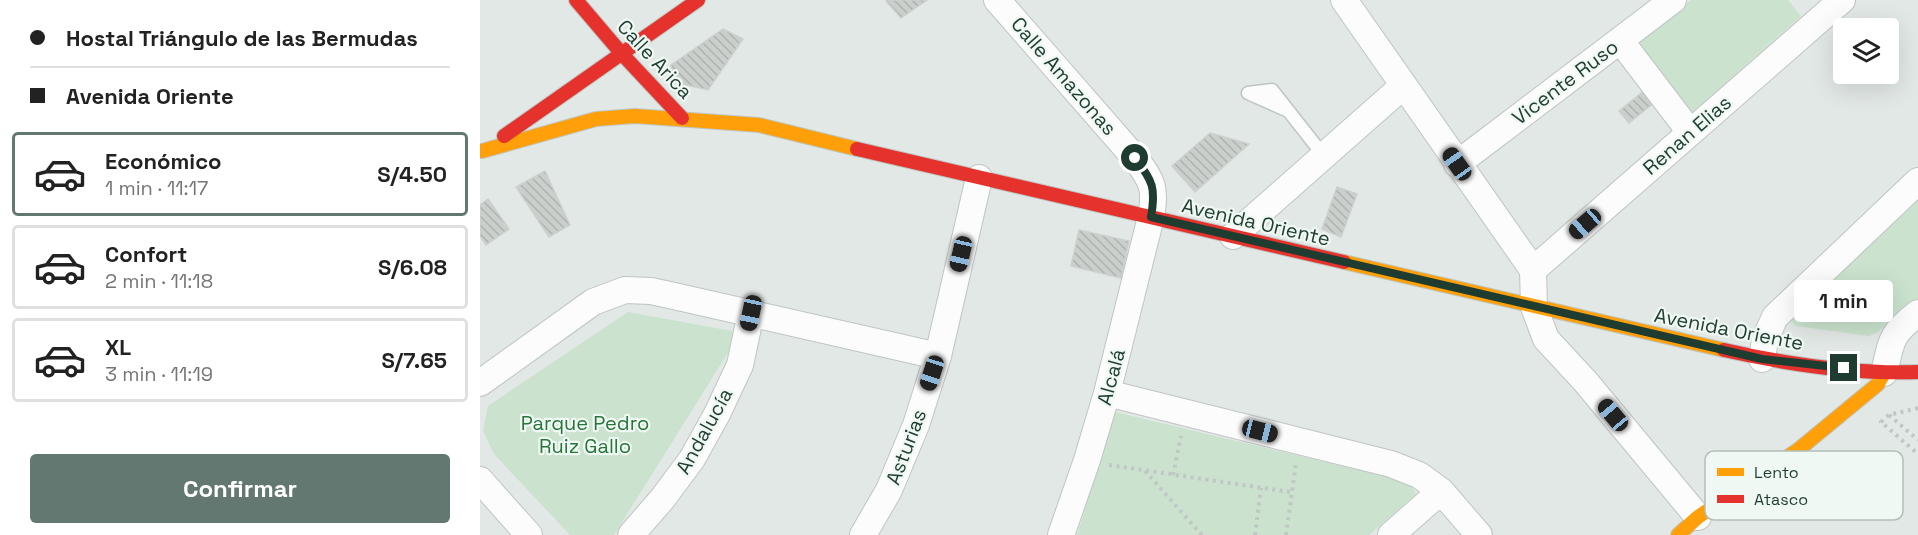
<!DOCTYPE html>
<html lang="es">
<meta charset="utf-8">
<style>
:root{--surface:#fff;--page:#f2f2f2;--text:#222;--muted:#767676;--line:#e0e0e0;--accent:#637870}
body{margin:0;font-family:"Space Grotesk",sans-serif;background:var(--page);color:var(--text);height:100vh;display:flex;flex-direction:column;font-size:22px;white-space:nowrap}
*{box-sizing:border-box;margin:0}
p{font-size:20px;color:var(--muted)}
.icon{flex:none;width:33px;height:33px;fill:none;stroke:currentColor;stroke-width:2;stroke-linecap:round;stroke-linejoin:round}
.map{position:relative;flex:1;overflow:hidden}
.sheet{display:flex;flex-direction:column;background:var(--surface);width:480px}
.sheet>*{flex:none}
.hud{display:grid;align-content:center;height:132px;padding:0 30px;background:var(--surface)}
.tools{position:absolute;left:1353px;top:18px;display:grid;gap:12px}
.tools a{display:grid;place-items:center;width:66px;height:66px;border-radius:6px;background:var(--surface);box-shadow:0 6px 24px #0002;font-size:30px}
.end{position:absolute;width:27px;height:27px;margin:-14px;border:8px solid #1f3c31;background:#fff;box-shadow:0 0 0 3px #fff}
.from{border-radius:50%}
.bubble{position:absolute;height:42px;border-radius:6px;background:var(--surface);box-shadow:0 6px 24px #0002;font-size:20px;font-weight:800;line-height:42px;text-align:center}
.car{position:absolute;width:18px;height:36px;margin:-18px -9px;border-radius:8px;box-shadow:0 0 4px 2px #0007;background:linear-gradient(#222 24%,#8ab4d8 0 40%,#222 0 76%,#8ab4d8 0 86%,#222 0)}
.hud b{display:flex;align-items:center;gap:21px;height:57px;font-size:22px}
.hud b+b{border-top:2px solid var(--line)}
.hud i{width:15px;height:15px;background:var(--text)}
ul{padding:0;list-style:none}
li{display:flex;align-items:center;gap:18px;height:84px;margin:0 12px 9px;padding:0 18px;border:3px solid var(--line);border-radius:6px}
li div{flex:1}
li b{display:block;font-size:22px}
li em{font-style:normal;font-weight:800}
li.current{border-color:var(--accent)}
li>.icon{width:54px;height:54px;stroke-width:1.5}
.button{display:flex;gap:12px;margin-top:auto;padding:12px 30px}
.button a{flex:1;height:69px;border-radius:6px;background:var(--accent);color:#fff;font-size:24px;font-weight:800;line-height:69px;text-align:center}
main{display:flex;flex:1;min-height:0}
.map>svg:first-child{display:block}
</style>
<main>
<section class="sheet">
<div class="hud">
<b><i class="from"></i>Hostal Triángulo de las Bermudas</b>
<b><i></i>Avenida Oriente</b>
</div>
<ul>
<li class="current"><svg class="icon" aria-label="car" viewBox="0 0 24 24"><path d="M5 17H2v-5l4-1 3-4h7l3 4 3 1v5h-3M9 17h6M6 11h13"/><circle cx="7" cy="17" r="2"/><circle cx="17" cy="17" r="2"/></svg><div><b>Económico</b><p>1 min · 11:17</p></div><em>S/4.50</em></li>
<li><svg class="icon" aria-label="car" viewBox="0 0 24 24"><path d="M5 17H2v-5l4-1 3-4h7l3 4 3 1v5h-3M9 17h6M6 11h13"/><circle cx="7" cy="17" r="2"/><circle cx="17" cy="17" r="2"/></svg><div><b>Confort</b><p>2 min · 11:18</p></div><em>S/6.08</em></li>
<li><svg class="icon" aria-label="car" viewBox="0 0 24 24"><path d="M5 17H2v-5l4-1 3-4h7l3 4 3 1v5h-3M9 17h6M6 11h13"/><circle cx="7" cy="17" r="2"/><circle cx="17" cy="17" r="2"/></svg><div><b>XL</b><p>3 min · 11:19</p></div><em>S/7.65</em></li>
</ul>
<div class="button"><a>Confirmar</a></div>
</section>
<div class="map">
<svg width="1438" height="535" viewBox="0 0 1438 535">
<defs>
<pattern id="building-back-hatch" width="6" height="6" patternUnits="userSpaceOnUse" patternTransform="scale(1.5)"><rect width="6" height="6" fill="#cacfcc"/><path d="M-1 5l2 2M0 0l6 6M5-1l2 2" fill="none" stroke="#adb3b0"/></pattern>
</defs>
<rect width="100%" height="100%" fill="#e2e8e5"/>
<!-- park -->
<path fill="#cae2ce" d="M1211 0H1308L1321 16 1211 113 1157 41Z
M1438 187V301L1398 332 1389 336 1316 326 1308 318Z
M148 312 252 331 251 348 134 535H90L14 454 3 431 8 406Z
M635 412 929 482 936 494 889 535H597Z"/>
<!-- building -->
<path fill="url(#building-back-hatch)" stroke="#cbd1ce" stroke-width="1.5" d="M408 0H447L421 18 406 1Z
M243 29 263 39 228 90 193 82 191 65Z
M1165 90 1175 102 1149 123 1139 111Z
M730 133 769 144 715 192 692 166Z
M65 171 90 225 69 237 36 187Z
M857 187 877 194 861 237 842 229Z
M8 199 29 229 6 245 0 236V205Z
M599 230 649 241 641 278 591 266Z"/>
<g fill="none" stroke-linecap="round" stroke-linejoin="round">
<!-- lane casing -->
<g stroke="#bfc5c2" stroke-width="15">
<path id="lane" d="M768 93 792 90 844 156
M770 94 806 110"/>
</g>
<!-- street casing -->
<g stroke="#bfc5c2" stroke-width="28">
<path id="street" d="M517 0 655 158C673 182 676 188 671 217L627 393 607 460 581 535
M864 0 1053 270 1054 307 1066 339 1105 381 1218 517
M1140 40 1210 132
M977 164 1193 0
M753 236 923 86
M1053 270 1362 0
M1282 359 1285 339 1295 317 1438 181
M1404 373C1412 339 1410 335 1438 313
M0 383 113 302 145 290 171 291 194 296 458 356
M627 393 911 464 939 475 961 491 999 535
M0 480 49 535
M151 535 183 498 212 459 237 414 260 365 271 313
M383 535 409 490 436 425 458 356 499 178
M911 535 961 491"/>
</g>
<!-- slow casing -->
<g stroke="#bec6c2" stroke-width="16">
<path id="slow" d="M2 151 116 119 155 116 279 125 377 149
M864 262 1244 350
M1198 535 1218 517 1318 450 1398 384 1404 373"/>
</g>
<!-- jam casing -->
<g stroke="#bec6c2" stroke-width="16">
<path id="jam" d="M96 0 142 54 202 118
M24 136 218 0
M377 149 864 262
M1244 350C1306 364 1375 374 1438 372"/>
</g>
<!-- path -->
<path stroke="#bfc8c5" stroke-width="4" stroke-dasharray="3 4.5" stroke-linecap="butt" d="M1438 408 1409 415 1401 422 1438 454
M1409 415 1438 440
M629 465 810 492
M665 471 722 535
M693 475 701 436
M775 535 781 488
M806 535 816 463"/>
<!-- lane -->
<use href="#lane" stroke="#fbfcfb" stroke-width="12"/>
<!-- street -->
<use href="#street" stroke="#fbfcfb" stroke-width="26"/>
<!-- slow -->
<use href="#slow" stroke="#ff9f0a" stroke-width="14"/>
<!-- jam -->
<use href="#jam" stroke="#e5322d" stroke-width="14"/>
</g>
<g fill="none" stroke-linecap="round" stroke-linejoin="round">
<!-- route -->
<path stroke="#1f3c31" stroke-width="8" d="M655 158C673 181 676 188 671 217L1282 359 1364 368"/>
</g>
<g text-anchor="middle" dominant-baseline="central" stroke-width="4.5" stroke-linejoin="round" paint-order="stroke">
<!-- street labels -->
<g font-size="20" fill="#1f3c31" stroke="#f0f8f3">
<text transform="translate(175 59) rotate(47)">Calle Arica</text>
<text transform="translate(584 76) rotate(49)">Calle Amazonas</text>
<text transform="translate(1085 82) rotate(-37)">Vicente Ruso</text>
<text transform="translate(1207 135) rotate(-41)">Renan Elias</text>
<text transform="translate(776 222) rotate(13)">Avenida Oriente</text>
<text transform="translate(1249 329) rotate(11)">Avenida Oriente</text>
<text transform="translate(631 377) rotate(-75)">Alcalá</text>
<text transform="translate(224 431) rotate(-61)">Andalucía</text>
<text transform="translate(426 447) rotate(-69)">Asturias</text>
</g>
<!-- park labels -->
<g font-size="20" fill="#27753b" stroke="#f0f8f3">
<text x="105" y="423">Parque Pedro<tspan x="105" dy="23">Ruiz Gallo</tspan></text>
</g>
</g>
<!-- legend -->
<rect x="1225" y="451" width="198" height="69" rx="9" fill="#f0f8f3" stroke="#b1c0b9" stroke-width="1.5"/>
<rect x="1237" y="468" width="27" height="8" fill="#ff9f0a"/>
<rect x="1237" y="495" width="27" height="8" fill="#e5322d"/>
<g font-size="16" fill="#1f3c31">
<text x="1274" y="478">Lento</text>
<text x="1274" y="505">Atasco</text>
</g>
</svg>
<div class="tools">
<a><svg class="icon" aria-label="layers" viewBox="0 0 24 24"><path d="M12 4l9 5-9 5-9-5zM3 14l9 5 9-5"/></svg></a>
</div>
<i class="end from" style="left:655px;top:158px"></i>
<i class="end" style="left:1364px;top:368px"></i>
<div class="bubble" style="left:1314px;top:280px;width:99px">1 min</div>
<i class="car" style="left:977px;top:164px;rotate:325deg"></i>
<i class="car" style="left:1105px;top:224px;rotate:229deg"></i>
<i class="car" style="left:481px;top:254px;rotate:193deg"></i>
<i class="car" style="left:271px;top:313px;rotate:192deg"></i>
<i class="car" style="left:452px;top:373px;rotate:198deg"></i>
<i class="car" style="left:1133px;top:415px;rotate:320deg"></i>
<i class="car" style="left:780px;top:431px;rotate:104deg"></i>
</div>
</main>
